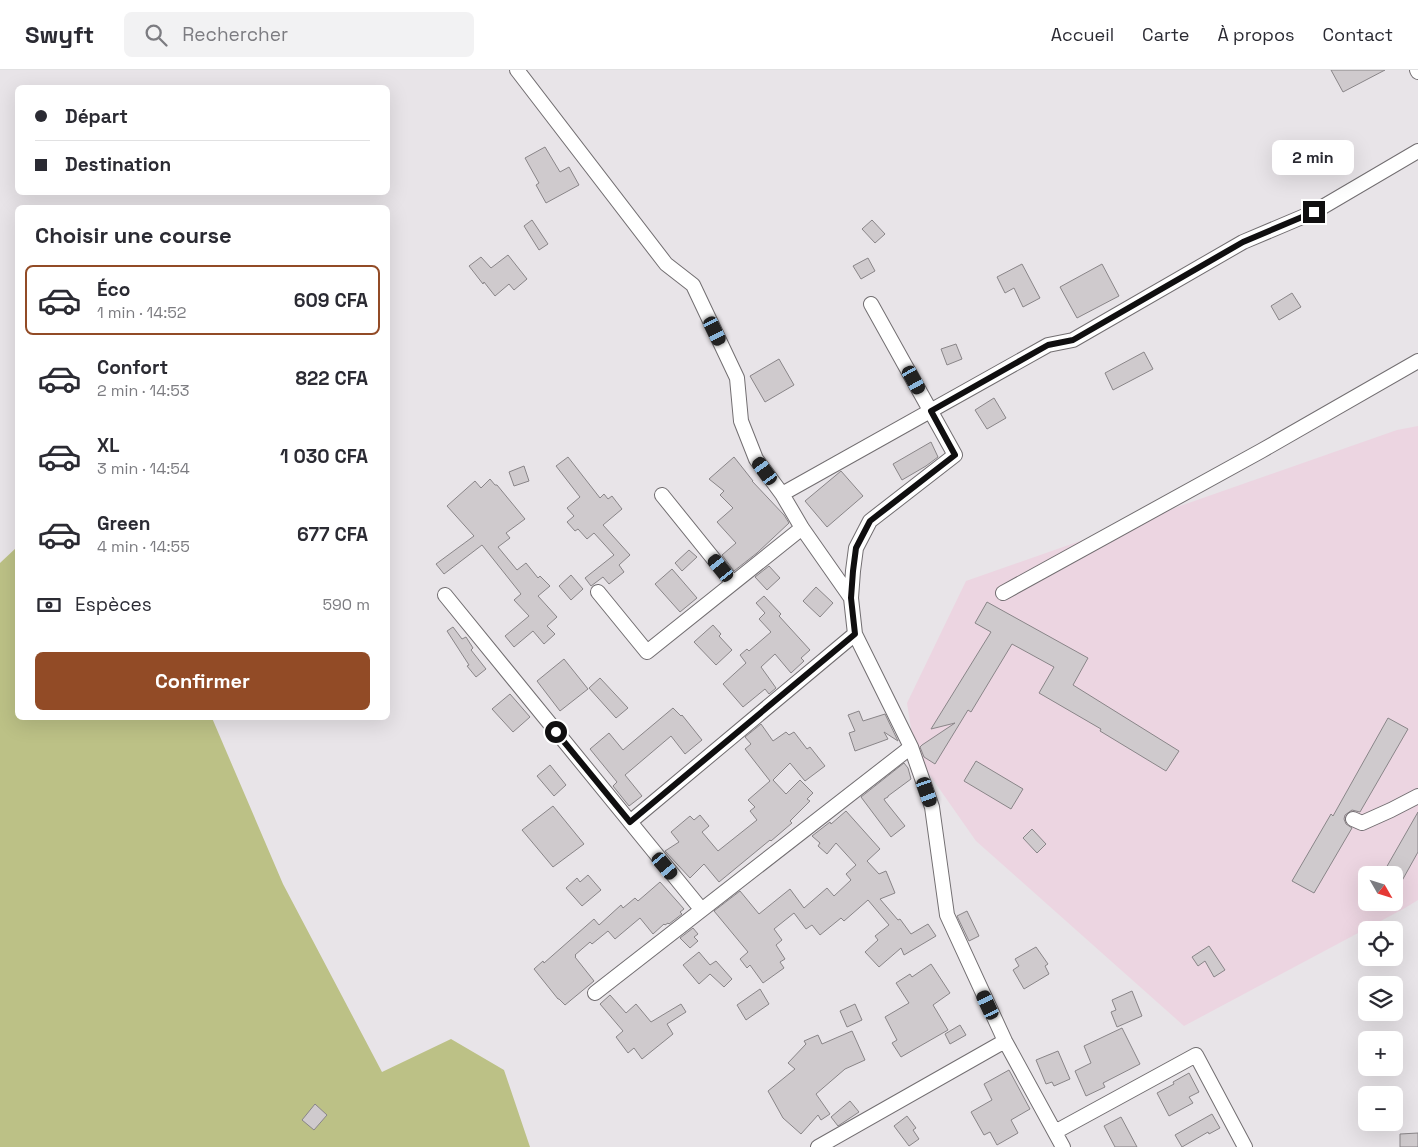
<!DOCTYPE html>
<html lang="fr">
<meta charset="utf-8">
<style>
:root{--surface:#fff;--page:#f2f2f3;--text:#2b2b33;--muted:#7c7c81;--line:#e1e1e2;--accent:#924b26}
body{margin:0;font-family:"Space Grotesk",sans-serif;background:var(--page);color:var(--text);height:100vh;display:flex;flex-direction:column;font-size:19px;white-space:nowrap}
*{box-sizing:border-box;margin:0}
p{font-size:16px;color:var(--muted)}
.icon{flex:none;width:28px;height:28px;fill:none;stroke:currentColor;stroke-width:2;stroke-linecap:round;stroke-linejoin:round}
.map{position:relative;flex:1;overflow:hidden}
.drawer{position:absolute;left:15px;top:135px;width:375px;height:515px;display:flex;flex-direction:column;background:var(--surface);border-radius:8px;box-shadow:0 5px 20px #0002}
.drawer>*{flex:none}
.guide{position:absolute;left:15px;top:15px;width:375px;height:110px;border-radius:8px;box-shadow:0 5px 20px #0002;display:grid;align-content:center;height:110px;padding:0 20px;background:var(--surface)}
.needle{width:32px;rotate:129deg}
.tools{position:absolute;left:1358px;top:796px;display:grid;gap:10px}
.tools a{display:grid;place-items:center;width:45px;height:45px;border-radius:8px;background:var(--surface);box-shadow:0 5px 20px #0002;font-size:25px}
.end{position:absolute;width:22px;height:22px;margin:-11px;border:6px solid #100f10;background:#fff;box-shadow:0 0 0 2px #fff}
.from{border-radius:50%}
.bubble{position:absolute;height:35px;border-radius:8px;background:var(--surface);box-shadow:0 5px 20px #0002;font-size:16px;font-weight:700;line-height:35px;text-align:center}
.car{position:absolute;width:15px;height:30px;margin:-15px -8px;border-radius:6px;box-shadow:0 0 4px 1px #0007;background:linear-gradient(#222 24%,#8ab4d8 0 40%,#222 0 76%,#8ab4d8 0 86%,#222 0)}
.guide b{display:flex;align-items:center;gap:18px;height:48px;font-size:19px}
.guide b+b{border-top:1px solid var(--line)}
.guide i{width:12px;height:12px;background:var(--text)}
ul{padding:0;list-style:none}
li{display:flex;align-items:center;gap:15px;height:70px;margin:0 10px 8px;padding:0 10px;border:2px solid transparent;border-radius:8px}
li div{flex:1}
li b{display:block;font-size:19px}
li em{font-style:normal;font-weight:700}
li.current{border-color:var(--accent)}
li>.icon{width:45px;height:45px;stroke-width:1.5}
h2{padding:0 20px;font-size:22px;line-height:60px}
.pay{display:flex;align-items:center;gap:12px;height:55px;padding:0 20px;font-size:19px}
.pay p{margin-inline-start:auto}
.action{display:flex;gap:10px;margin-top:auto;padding:10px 20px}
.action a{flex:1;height:58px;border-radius:8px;background:var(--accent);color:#fff;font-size:20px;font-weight:700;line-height:58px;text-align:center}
header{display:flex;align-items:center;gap:30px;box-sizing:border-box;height:70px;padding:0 25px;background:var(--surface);border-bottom:1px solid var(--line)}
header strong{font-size:24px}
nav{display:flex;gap:28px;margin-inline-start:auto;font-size:18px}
.search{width:350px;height:45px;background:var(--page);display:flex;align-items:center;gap:12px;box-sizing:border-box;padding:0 18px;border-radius:8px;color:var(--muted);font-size:19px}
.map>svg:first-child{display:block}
</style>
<header>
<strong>Swyft</strong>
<div class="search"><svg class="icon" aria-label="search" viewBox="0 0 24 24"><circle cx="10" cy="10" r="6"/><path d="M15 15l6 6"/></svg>Rechercher</div>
<nav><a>Accueil</a><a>Carte</a><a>À propos</a><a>Contact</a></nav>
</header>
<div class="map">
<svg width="1418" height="1077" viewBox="0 0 1418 1077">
<rect width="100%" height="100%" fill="#e8e4e8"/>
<!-- education -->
<path fill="#ecd5e1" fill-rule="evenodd" d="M1418 356V830L1405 838 1184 956 976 771 915 684 907 633 966 511 1397 360ZM1366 805H1394V832H1366Z"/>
<!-- green -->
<path fill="#bcc186" d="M17 477 18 648H212L283 814 382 1002 451 969 504 1000 530 1077H0V493Z"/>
<!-- building -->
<path fill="#cfcacd" stroke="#898588" d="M1331 0H1385L1343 22Z
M545 77 560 102 569 97 579 115 546 133 536 115 539 113 525 88Z
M532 150 548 174 539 180 524 156Z
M872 150 885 164 875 173 862 159Z
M508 185 527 209 514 220 509 214 495 226 484 212 483 214 469 196 481 187 491 198Z
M868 188 875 201 861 209 853 196Z
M1022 194 1040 228 1023 237 1014 218 1005 223 997 207Z
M1102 194 1119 226 1077 248 1060 217Z
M1292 223 1301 237 1279 250 1271 236Z
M956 274 962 289 947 295 941 279Z
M1144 282 1153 299 1113 320 1105 303Z
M779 289 794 315 765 332 750 306Z
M994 328 1006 348 987 359 975 340Z
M931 372 938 387 926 396 902 410 893 394Z
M568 387 600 428 604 424 608 429 612 426 622 439 603 455 630 485 619 495 624 502 609 514 603 507 591 516 585 508 614 485 594 463 587 469 578 459 575 461 567 452 574 446 567 438 580 427 556 396Z
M734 387 753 411H752L784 445 789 453 757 483 734 501 722 485 736 473 717 452 733 438 720 425 724 421 709 409Z
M524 396 529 411 514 416 509 402Z
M841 401 863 426 827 457 805 431Z
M490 409 495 415H497L525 449 506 463 510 468 498 477 517 500 526 493 538 508 540 506 550 516 538 526 557 547 547 556 555 564 544 574 533 561 514 577 505 566 529 546 514 530 521 524 482 475 444 504 436 494 474 466 447 436 475 411 481 418Z
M689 480 697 487 682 501 675 493Z
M769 496 780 508 767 520 755 507Z
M672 499 697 528 680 542 655 514Z
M571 505 583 519 571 530 559 516Z
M816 517 833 533 820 547 803 531Z
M764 526 781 544 779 546 810 580 801 588 804 591 791 603 775 584 761 597 776 618 769 624 765 619 743 637 723 614 746 593 740 585 747 579 749 581 771 562 759 549 765 543 756 533Z
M987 532 1088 588 1073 615 1179 681 1166 701 1100 661 1101 659 1039 623 1054 597 1012 574 971 642 968 640 935 694 924 687 920 677 922 675 955 653 931 659 991 562 975 553Z
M713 555 721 564 719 566 732 580 716 595 694 572Z
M453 557 462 569 466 567 473 578 471 580 486 599 476 607 467 596 469 595 447 561Z
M564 589 588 619 560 641 537 611Z
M600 608 628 638 616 648 589 618Z
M510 624 530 647 513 662 492 639Z
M673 638 681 646 682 645 702 670 685 684 671 666 625 705 642 726 629 736 613 716 617 712 590 679 609 663 623 680Z
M859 641 863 651 885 644 898 671 884 662 888 669 855 681 849 663 855 661 848 645Z
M1388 648 1408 659 1360 742 1352 740 1345 745 1344 749 1346 754 1352 758 1314 823 1292 811 1331 744 1333 746Z
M761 654 773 671 786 662 789 665 794 662 807 679 810 677 825 696 805 711 790 693 773 710 786 724 800 710 813 723 807 729 810 731 790 751 792 753 771 771 770 770 719 812 704 794 690 808 665 781 679 772 671 762 690 746 694 750 700 745 709 756 702 762 718 781 757 750 750 741 755 737 748 730 770 711 745 679 751 674 745 667Z
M976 691 1023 719 1011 739 964 711Z
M904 693 908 698 911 709 888 726V727L884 729 885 731 905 756 891 767 861 727Z
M550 695 566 715 554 726 537 706Z
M553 736 584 774 553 797 522 760Z
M846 741 880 779 867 791 879 804 886 801 895 823 880 829 898 850 900 849 911 864 928 854 936 866 904 885 901 878 879 897 865 882 878 870 875 866 889 855 868 830 844 851 841 848 820 865 812 855 806 859 794 843 774 859 782 870 776 875 785 889 780 892 784 898 763 913 750 895 747 898 740 889 748 882 714 841 740 821 759 844 790 819 804 838 827 818 834 826 851 810 846 804 856 795 836 773 827 784 818 776 820 773 812 766 830 752 831 754Z
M1418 742V782L1394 825V805H1382Z
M1032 759 1046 774 1037 783 1023 768Z
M588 805 601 820 582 836 566 818 577 808 580 812Z
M660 812 684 839 680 842 682 844 669 854 668 853 665 855 664 854 653 864 640 848 615 869 608 861 592 874 590 872 575 885 576 886 575 887 594 911 565 935 559 929H558L534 899 543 891 544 893 594 849 599 855 621 835 623 838 635 828 638 831Z
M967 841 979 866 969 871 957 846Z
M693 858 698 864 694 867 698 871 690 878 680 868Z
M1209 876 1225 900 1214 907 1205 891 1198 896 1192 887Z
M1036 877 1048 894 1045 896 1049 904 1024 919 1013 900 1019 896 1015 889Z
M699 882 710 895 716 891 732 909 724 917 710 904 699 914 683 895Z
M931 894 950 923 933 935 948 960 901 987 892 973 897 970 885 947 909 933 896 913 910 904 912 907Z
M760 919 769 934 746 950 737 935Z
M1132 921 1142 946 1117 957 1111 942 1116 940 1112 930Z
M610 925 626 943 636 934 651 952 681 934 686 942 667 954 673 964 642 989 634 978 628 983 616 967 623 961 600 934Z
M855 934 862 950 847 957 840 941Z
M960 955 966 965 950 974 945 964Z
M1122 958 1140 994 1103 1013 1105 1017 1086 1026 1075 1001 1091 993 1084 976Z
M852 961 865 990 845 999 816 1024 830 1044 821 1050 818 1045 801 1064 783 1048 768 1021 795 999 788 993 806 974 804 971 818 965 822 974Z
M1058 981 1070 1009 1054 1016 1052 1012 1046 1014 1036 990Z
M1009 1000 1030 1039 1011 1050 1018 1063 997 1075 990 1062 984 1065 971 1042 992 1030 984 1014Z
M1189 1003 1199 1022 1189 1027 1193 1033 1169 1046 1157 1023 1174 1014 1173 1012Z
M850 1031 859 1042 838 1056 831 1047Z
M315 1034 327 1045 314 1060 302 1050Z
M1212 1044 1220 1058 1209 1064 1208 1062 1182 1077 1175 1065Z
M907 1046 916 1058 913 1060 919 1069 909 1076 894 1056Z
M1121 1047 1137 1077H1115L1104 1056Z
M1418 1063V1077H1400V1064Z"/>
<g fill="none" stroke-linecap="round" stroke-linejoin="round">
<!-- minor casing -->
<g stroke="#726e71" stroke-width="16">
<path id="minor" d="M517 0 666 194 693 215 737 308 741 351 756 389 782 424 802 458 851 528 855 564 911 677 932 737 947 845 1005 971 1063 1077
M1417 0 1418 2
M782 424 1048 275 1073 270 1243 172 1314 142 1418 81
M662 425 733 513
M598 522 647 582 802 458
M1003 523 1261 381 1418 291
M445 525 701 839
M851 528 853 501 856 478 870 451 955 385 871 234
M1353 749 1362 753 1391 740 1418 726
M630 752 855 564
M595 923 911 677
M1055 1062 1196 985 1245 1077
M818 1077 1005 971"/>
</g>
<!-- minor -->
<use href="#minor" stroke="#fff" stroke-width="14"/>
</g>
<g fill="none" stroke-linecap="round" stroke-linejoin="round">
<!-- route -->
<path stroke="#100f10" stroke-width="6" d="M556 662 630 752 855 564 851 528 853 501 856 478 870 451 955 385 931 341 1048 275 1073 270 1243 172 1314 142"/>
</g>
</svg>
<div class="tools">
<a><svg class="needle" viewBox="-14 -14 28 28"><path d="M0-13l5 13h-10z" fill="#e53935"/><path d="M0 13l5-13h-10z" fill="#7c7c81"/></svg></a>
<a><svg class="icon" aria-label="locate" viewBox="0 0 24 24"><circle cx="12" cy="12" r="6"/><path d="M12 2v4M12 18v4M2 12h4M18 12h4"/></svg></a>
<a><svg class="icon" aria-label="layers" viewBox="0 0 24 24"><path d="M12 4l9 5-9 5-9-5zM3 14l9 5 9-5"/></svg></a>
<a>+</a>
<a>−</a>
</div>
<i class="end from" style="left:556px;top:662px"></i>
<i class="end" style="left:1314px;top:142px"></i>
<div class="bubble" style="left:1272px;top:70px;width:82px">2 min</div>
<i class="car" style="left:715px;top:261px;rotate:154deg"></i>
<i class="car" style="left:914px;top:310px;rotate:151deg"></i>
<i class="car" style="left:765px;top:401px;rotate:324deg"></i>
<i class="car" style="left:721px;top:498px;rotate:321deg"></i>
<i class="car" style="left:927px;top:722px;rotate:161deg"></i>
<i class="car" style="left:665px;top:796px;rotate:140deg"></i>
<i class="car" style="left:988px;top:935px;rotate:335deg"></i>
<div class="guide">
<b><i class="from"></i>Départ</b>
<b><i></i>Destination</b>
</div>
<section class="drawer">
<h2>Choisir une course</h2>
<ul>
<li class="current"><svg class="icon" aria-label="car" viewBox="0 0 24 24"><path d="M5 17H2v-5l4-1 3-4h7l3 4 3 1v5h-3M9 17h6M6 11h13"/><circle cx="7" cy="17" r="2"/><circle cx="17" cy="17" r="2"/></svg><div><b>Éco</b><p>1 min · 14:52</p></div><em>609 CFA</em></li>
<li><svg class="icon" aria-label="car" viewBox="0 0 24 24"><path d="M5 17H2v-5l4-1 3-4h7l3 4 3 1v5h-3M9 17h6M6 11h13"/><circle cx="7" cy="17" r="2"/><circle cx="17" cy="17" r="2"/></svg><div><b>Confort</b><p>2 min · 14:53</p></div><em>822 CFA</em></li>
<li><svg class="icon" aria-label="car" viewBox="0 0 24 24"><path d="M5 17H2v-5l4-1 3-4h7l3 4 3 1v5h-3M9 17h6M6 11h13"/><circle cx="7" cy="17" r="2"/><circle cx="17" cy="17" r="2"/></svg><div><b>XL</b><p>3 min · 14:54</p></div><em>1 030 CFA</em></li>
<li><svg class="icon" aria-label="car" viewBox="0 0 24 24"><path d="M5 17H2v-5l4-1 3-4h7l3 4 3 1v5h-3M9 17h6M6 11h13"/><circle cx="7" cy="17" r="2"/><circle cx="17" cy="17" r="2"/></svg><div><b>Green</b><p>4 min · 14:55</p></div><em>677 CFA</em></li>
</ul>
<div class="pay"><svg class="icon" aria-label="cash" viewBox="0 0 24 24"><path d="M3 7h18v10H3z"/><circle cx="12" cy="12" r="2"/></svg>Espèces<p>590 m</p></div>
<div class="action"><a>Confirmer</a></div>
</section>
</div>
